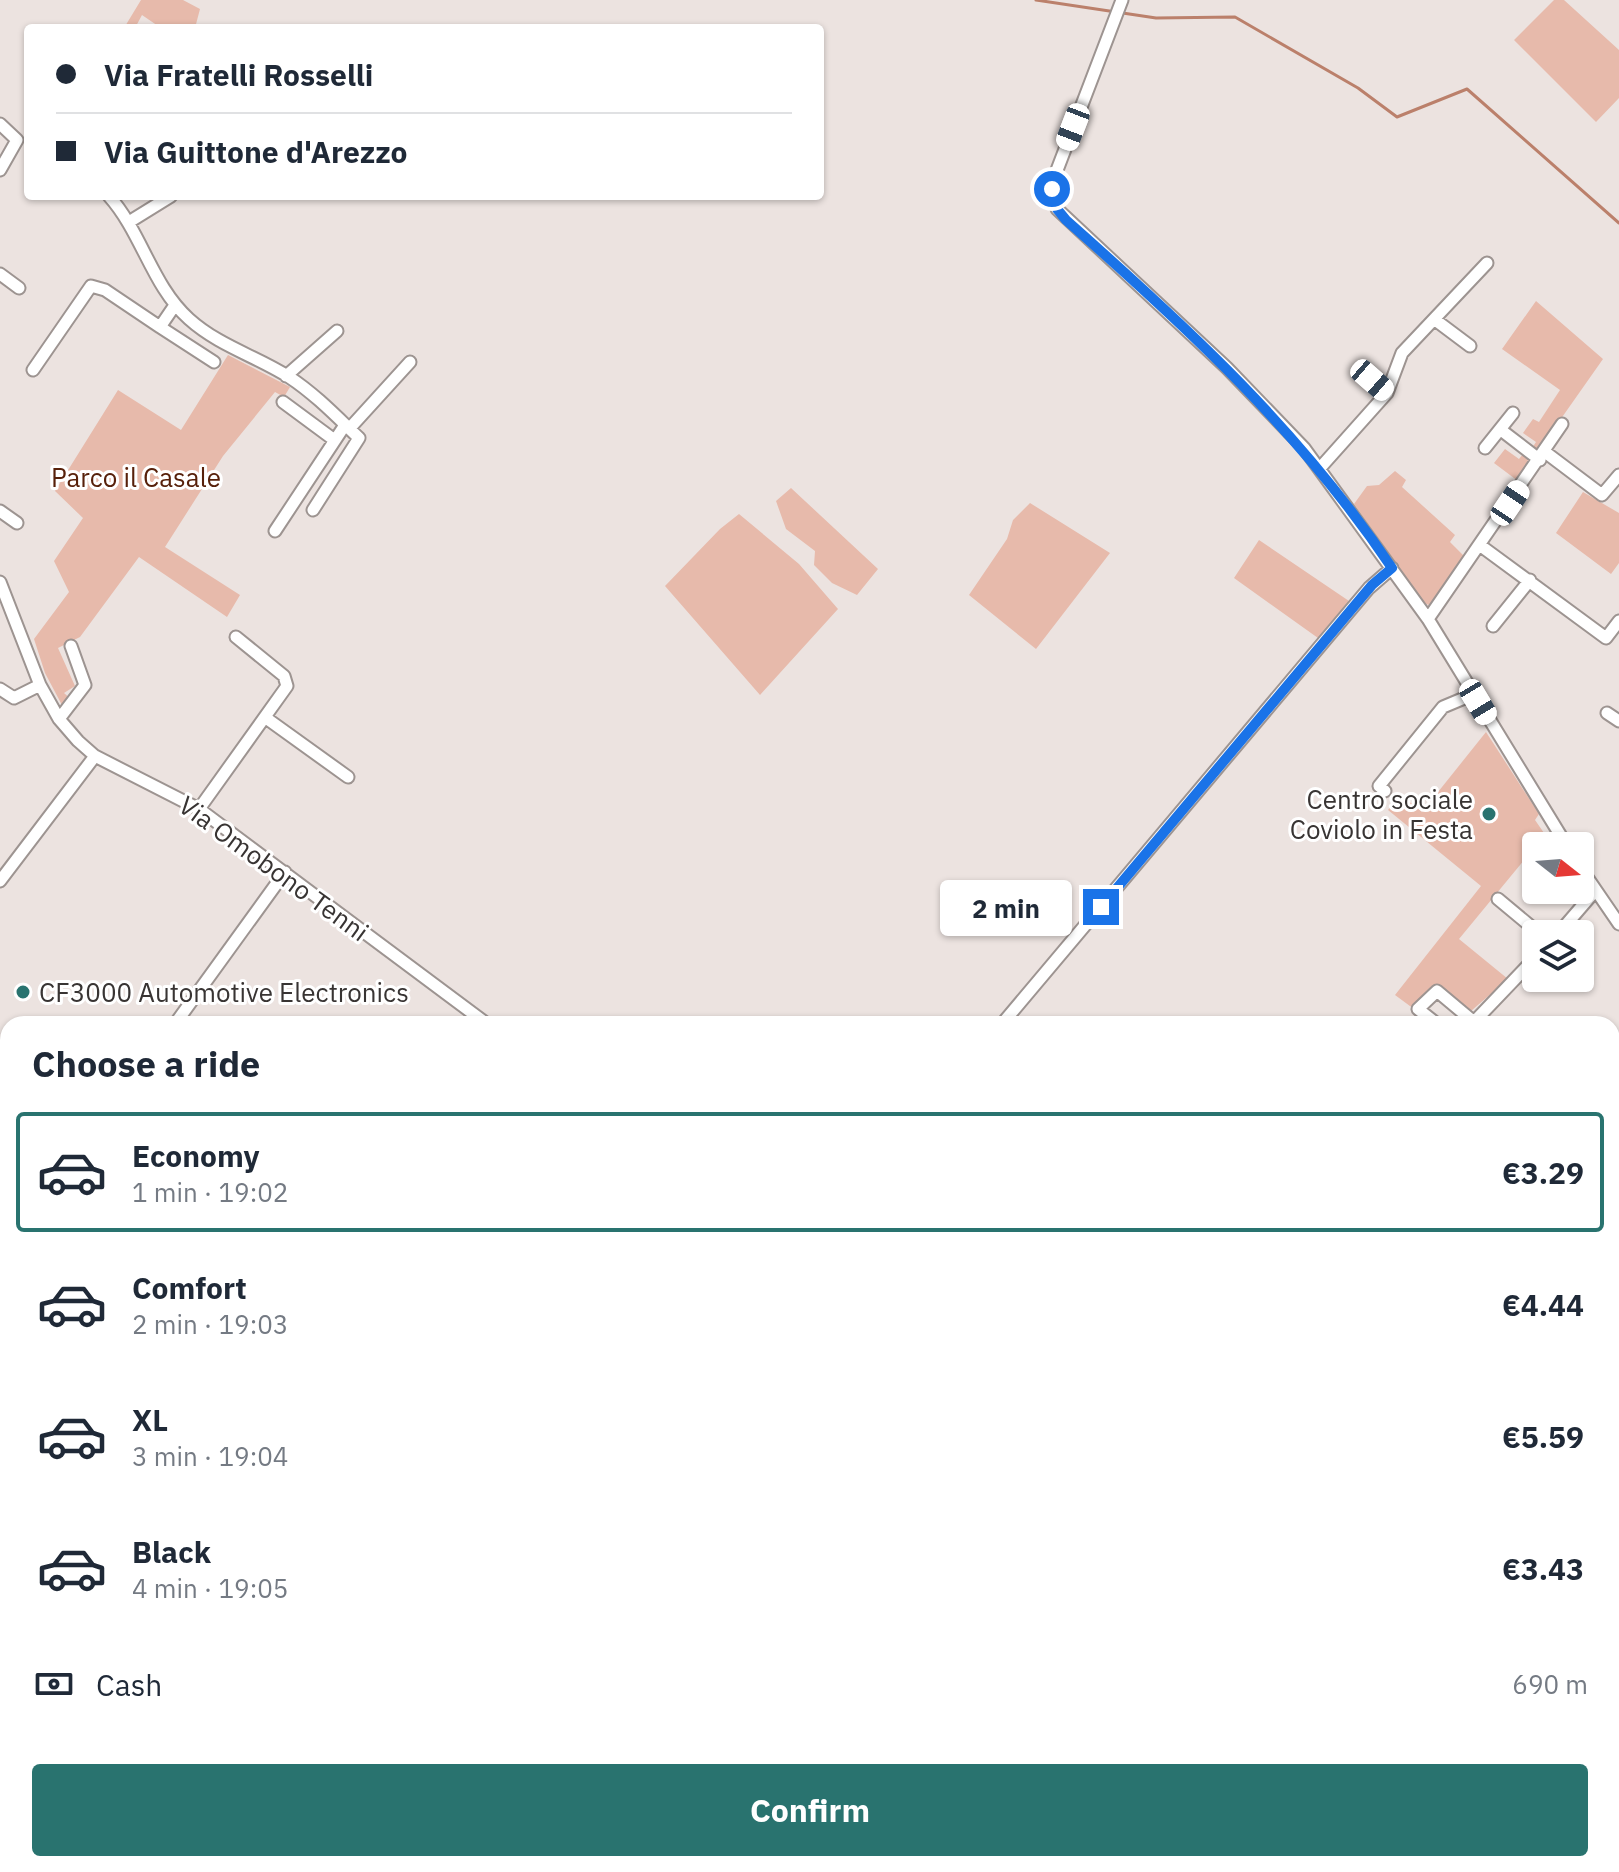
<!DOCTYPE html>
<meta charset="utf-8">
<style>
:root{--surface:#fff;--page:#f2f2f3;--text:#1f2937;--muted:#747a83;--line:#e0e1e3;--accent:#29736f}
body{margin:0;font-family:"IBM Plex Sans",sans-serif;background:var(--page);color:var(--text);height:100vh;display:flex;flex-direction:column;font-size:30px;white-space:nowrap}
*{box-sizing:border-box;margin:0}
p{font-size:26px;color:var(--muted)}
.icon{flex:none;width:44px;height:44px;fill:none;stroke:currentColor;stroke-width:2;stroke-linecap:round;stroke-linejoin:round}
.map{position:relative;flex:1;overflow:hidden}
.panel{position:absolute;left:0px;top:1016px;width:1620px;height:856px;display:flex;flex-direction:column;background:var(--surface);border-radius:24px 24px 0 0;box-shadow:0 2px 6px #0004}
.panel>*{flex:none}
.hud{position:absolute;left:24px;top:24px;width:800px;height:176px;border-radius:8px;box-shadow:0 2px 6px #0004;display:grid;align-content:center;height:176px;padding:0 32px;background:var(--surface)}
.needle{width:52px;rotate:107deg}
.tools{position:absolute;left:1522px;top:832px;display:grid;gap:16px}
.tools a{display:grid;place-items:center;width:72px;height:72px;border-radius:8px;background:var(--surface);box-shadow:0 2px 6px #0004;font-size:40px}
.end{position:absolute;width:36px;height:36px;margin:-18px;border:10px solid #1a73e8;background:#fff;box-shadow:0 0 0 4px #fff}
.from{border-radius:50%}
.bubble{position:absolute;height:56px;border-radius:8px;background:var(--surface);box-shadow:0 2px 6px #0004;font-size:26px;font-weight:700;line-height:56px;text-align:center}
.car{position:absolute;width:24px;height:48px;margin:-24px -12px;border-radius:10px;box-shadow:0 0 6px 2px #0007;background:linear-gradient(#fff 24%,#345 0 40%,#fff 0 76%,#345 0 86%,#fff 0)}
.hud b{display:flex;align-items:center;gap:28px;height:76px;font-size:30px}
.hud b+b{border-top:2px solid var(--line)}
.hud i{width:20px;height:20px;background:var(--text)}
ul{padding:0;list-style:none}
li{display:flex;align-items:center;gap:24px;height:120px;margin:0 16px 12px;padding:0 16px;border:4px solid transparent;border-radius:8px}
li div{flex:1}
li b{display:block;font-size:30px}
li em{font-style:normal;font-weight:700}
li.selected{border-color:var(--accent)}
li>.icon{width:72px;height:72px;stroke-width:1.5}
h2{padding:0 32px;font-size:36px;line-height:96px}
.pay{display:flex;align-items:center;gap:20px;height:88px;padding:0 32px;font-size:30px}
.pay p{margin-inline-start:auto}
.primary-button{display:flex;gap:16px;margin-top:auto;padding:16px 32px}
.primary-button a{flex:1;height:92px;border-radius:8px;background:var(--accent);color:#fff;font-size:32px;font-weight:700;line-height:92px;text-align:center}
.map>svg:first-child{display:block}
</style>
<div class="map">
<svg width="1619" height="1872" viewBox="0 0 1619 1872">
<rect width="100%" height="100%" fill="#ece3e0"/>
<!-- green -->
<path fill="#e7baab" d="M141 0H183L200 9 195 28H161L142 15 135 28H124Z
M1554 0H1564L1619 50V98L1596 122 1514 40Z
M1536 301 1603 359 1539 450 1532 448 1536 442 1523 433 1533 419 1539 422 1560 390 1502 349Z
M228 355 290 387 284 397 275 392 223 456 165 547 240 595 227 617 139 557 80 637 58 648 75 686 64 693 72 700 63 707 45 673 34 639 69 592 54 561 83 518 55 491 118 390 181 430Z
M1505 449 1519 459 1523 454 1529 458 1518 481 1494 463Z
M1395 471 1406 480 1402 487 1455 535 1450 542 1464 556 1429 605 1424 603 1354 504 1367 486 1379 485Z
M791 488 878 569 857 595 832 583 814 565 815 551 786 529 776 501Z
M1583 492 1619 513V563L1611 574 1556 533Z
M1030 503 1110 553 1036 649 969 595 1007 539 1013 520Z
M739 514 799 564 838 609 760 695 665 586 720 529Z
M1259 540 1349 601 1318 638 1234 578Z
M1486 732 1539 814 1535 820 1553 846H1536V860L1529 854 1459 939 1508 979 1471 1011 1433 988 1414 1009 1395 995 1481 886 1388 810 1400 794 1422 812Z
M369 1864H585L580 1872H363Z
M676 1864 685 1872H616L608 1865Z
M683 1864H864L857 1872H695Z
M964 1864H1029L1022 1872H958Z
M1035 1864H1297L1310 1872H1028Z"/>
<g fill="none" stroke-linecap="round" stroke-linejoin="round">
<!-- stream -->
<path stroke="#bb806b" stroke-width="3" d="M1036 0 1156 18 1235 17 1358 88 1397 117 1467 89 1619 223"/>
<!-- street casing -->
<g stroke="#9d9491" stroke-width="15">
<path id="street" d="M1122 0 1054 178 1052 189 1057 209 1227 368 1304 448 1428 619 1567 846
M0 124 17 140
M0 170 17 140
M109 196C142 233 152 286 189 319 219 346 256 356 289 377 315 394 337 417 359 438L313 510
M129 222 171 196
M0 274 19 288
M175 305 160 327 214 362
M1434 319 1470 346
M33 370 91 286 105 290 160 327
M286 376 337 331
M1372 380 1387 393
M283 402 333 439
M349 429 410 362
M1501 430 1540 460
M1485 448 1513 413
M1545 452 1602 495 1619 475
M1320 468 1387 393 1402 353 1487 263
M0 511 17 523
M275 531 345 425
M1481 546 1606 638 1619 621
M0 582 40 685 59 719 78 741 95 756 199 809 487 1024
M1428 619 1562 424
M1493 626 1530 580
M0 689 14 698 40 685
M1607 713 1619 721
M266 718 348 777
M59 719 85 685 71 646
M1385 791 1379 786 1443 707 1474 694
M199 809 287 686 284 676 236 637
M1580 867 1619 924
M0 881 95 756
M1498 899 1540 934
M1558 934 1595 891
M175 1024 285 872
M1002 1024 1369 588 1392 568
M1437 1024 1418 1009 1437 991 1474 1022
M1472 1024 1536 957
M1612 1139 1619 1144
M1612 1194 1619 1185
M0 1233 8 1270
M0 1338 8 1297
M0 1686 8 1683
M0 1851 7 1872
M231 1864 233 1872
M598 1864 607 1872
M699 1864 726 1872
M187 1872 197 1864
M846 1872 853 1864
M876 1872 883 1864"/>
</g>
<!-- secondary casing -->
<g stroke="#9d9491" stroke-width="20">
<path id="secondary" d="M0 1401 8 1425
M151 1864 154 1872"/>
</g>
<!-- primary casing -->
<g stroke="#9d9491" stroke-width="22">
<path id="primary" d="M0 1125 8 1130
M1288 1864 1292 1872
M1322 1865 1327 1872"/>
</g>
<!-- street -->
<use href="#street" stroke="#fff" stroke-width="11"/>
<!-- secondary -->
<use href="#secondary" stroke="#fff" stroke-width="16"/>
<!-- primary -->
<use href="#primary" stroke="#fff" stroke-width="18"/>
</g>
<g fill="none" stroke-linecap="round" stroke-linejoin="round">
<!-- route -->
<path stroke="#1a73e8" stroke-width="10" d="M1052 189 1057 209 1066 220C1189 329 1300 431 1392 568L1372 585 1101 907"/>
</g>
<!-- markers -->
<g fill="#29736f" stroke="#fff" stroke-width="3">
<circle cx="1489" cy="814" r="8"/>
<circle cx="23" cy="992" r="8"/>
</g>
<g text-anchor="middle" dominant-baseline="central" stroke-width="6" stroke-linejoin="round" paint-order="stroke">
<!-- park labels -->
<g font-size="26" fill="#57200a" stroke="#fff">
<text x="136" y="477">Parco il Casale</text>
</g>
<!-- poi labels -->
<g font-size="26" fill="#383433" stroke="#fff" text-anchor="end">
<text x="1473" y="799">Centro sociale<tspan x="1473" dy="30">Coviolo in Festa</tspan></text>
<text x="39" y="992" text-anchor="start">CF3000 Automotive Electronics</text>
</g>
<!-- street labels -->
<g font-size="26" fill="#383433" stroke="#fff">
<text transform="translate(274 868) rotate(36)">Via Omobono Tenni</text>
</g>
</g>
</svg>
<div class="tools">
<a><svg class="needle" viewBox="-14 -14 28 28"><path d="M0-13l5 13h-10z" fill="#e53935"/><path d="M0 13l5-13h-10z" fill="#747a83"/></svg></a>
<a><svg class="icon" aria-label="layers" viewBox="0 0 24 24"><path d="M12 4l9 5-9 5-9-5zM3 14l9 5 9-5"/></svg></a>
</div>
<i class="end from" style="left:1052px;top:189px"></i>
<i class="end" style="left:1101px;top:907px"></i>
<div class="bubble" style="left:940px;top:880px;width:132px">2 min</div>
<i class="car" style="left:1073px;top:127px;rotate:201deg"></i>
<i class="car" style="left:1372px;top:380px;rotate:131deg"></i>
<i class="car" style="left:1510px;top:503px;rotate:34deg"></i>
<i class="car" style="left:1478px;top:702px;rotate:149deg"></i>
<div class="hud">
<b><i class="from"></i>Via Fratelli Rosselli</b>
<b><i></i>Via Guittone d'Arezzo</b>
</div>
<section class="panel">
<h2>Choose a ride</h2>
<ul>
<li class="selected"><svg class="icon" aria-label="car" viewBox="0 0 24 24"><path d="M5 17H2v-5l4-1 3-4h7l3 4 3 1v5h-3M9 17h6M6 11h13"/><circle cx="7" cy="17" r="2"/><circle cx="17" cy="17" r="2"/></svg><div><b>Economy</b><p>1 min · 19:02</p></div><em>€3.29</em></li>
<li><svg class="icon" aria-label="car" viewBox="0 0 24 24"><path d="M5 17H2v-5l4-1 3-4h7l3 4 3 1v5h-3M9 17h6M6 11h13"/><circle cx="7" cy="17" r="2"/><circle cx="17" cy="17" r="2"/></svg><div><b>Comfort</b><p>2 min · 19:03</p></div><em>€4.44</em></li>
<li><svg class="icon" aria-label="car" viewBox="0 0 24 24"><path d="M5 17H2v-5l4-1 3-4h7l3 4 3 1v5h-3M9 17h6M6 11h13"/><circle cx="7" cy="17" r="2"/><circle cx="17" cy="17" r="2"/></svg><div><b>XL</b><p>3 min · 19:04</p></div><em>€5.59</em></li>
<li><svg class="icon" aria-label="car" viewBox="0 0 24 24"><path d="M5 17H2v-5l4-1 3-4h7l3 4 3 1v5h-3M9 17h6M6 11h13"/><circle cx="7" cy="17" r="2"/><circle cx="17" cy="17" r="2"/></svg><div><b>Black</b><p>4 min · 19:05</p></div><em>€3.43</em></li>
</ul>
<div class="pay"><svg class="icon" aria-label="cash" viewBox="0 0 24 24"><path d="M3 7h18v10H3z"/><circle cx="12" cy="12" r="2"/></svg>Cash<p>690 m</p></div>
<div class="primary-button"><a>Confirm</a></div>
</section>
</div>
